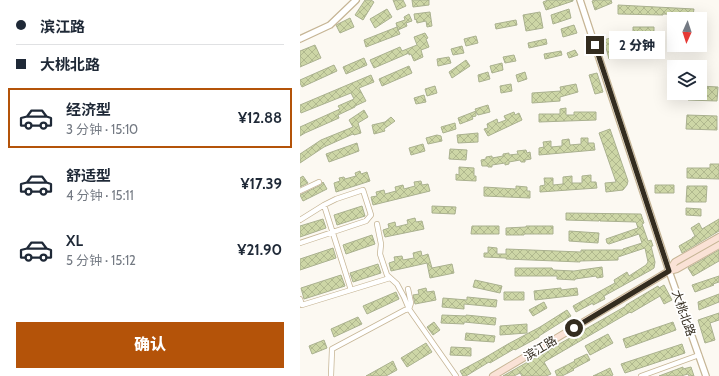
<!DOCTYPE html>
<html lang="zh">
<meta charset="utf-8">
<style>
:root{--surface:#fff;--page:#f2f2f3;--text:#1f2937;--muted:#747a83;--line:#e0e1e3;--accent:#b45309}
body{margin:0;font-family:Cabin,"Noto Sans SC",sans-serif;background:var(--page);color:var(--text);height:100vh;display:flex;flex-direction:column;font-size:15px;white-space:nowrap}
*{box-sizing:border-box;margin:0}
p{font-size:13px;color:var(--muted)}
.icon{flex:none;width:22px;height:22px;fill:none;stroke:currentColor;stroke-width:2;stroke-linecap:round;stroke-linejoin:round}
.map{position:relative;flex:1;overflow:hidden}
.side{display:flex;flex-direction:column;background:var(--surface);width:300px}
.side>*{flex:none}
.guide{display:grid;align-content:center;height:88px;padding:0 16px;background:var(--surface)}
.needle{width:26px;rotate:183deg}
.fabs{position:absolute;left:367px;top:12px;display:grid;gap:8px}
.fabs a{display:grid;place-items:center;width:40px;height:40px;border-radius:0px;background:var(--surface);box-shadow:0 4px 16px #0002;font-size:20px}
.end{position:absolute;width:18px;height:18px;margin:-9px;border:5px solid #332c1f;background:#fff;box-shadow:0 0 0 2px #fff}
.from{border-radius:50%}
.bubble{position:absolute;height:28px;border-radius:0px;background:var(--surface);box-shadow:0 4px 16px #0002;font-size:13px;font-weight:800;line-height:28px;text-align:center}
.guide b{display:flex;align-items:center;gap:14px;height:38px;font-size:15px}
.guide b+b{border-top:1px solid var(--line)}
.guide i{width:10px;height:10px;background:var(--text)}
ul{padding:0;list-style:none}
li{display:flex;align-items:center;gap:12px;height:60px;margin:0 8px 6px;padding:0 8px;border:2px solid transparent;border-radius:0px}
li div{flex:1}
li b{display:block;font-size:15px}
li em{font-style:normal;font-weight:800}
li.on{border-color:var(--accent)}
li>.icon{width:36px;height:36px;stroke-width:1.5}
.action{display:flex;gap:8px;margin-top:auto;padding:8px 16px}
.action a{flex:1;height:46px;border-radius:0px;background:var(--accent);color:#fff;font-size:16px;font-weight:800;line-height:46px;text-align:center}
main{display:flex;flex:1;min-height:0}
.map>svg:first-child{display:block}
</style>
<main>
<section class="side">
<div class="guide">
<b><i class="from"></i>滨江路</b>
<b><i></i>大桃北路</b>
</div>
<ul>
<li class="on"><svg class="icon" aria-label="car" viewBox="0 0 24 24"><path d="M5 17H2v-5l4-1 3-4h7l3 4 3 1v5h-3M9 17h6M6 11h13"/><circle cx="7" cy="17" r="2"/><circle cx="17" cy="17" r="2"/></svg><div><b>经济型</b><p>3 分钟 · 15:10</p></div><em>¥12.88</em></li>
<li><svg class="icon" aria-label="car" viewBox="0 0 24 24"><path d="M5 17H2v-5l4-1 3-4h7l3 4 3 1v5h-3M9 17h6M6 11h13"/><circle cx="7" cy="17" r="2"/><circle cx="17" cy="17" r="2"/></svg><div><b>舒适型</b><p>4 分钟 · 15:11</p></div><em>¥17.39</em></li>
<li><svg class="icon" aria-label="car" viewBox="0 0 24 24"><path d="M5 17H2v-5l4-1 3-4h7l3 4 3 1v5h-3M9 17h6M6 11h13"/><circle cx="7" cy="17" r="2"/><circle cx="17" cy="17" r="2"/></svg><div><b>XL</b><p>5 分钟 · 15:12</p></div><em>¥21.90</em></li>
</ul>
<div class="action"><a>确认</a></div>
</section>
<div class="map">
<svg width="419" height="376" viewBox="0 0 419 376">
<defs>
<pattern id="building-cross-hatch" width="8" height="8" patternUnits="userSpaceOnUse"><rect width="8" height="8" fill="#cdd6a6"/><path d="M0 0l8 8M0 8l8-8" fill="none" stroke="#b0b88e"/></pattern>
</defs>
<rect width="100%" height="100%" fill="#fcf9f2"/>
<!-- building -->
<path fill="url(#building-cross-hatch)" stroke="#aab18f" d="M65 0H71L74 2 63 20 55 15Z
M93 0H103L106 6 97 10Z
M112 0H129V5L113 7Z
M248 0H273V1L246 10 243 2Z
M295 0H311L312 3 295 10 292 1Z
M318 5 394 9 393 15 363 14V15L318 14Z
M87 9 92 17 75 28 70 19Z
M269 9 271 18 253 24 251 15Z
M130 12 132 26 127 27 126 21 117 23 116 19 115 20 114 14Z
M240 12 243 28 226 31 223 15Z
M109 14 112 21 106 23 107 26 98 30 96 23 105 20 104 17Z
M50 18 54 27 40 33 36 25Z
M216 20 217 25 196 29 195 24Z
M274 25 277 33 263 37 261 29Z
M97 27 100 34 66 47 64 40Z
M333 27H354V35H333Z
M125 33 128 38 126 39 129 47 121 50 123 57 114 61 111 54 109 55V53L74 68 70 60 100 47 102 51 117 45 114 37Z
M176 36 178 43 166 46 164 39Z
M313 37 318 56 309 59 304 40Z
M246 39 247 44 229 48 228 43Z
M15 45 21 58 0 67V51Z
M162 46 164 53 153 55 151 49Z
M336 48H355V55H335Z
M275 50 278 55 269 58 267 53Z
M261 51 262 55 245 59 244 54Z
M214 55 216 61 205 63 203 57Z
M149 57 151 63 138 66 137 59Z
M64 58 67 65 46 74 43 67Z
M166 60 170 66 152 78 149 72Z
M202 63 203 70 192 73 190 66Z
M34 65 37 71 2 87 0 83V80Z
M109 66 112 73 82 86 79 79Z
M188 72 190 79 179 82 178 75Z
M225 72 227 79 218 82 216 75Z
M297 73 303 92 295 94 289 75Z
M71 75 74 82 59 88 66 101 55 106V107L38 115 39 118 5 133 0 136V127L40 109 38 106 54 99 51 93 1 113 0 110V105Z
M211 84 212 91 201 93 200 86Z
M276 84 278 92 260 97V101L232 103V93L261 91 260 87Z
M135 86 137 93 127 96 125 89Z
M400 86 418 87 417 101 388 100V93H400Z
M124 95 126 102 116 104 114 98Z
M188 105 190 112 178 115 176 112V116L172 117 173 119 160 124 158 118 176 111 175 109Z
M266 108V115H274V112H296V120L239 122V114H260V109Z
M64 110 68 117 58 123 61 133 54 135 53 134 24 147 0 163V154L21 140 53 127 49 120Z
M214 112 215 115 219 113 222 120 188 136 184 129 188 128 187 124 197 119 198 123 206 120 204 116Z
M387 115 417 116V130L386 129Z
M91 117 95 121 84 129 85 131 74 134 72 125 85 122Z
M155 123 156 129 143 133 141 127Z
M310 129 328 181 327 185 323 190 306 192 305 183 316 182 299 133Z
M178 133V142L158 143 157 135Z
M137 135 141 136 142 141 128 144 126 138Z
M281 138H288V143H294L295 150 239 155V148L244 147 243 142 251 141V147L262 146V140L269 139 270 145 281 144Z
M57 143 59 151 29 162 26 154Z
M123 144 125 151 111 155 109 148Z
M150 149 167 150 166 160 149 159Z
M226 150 227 153 230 152 231 159 225 160V162H221L220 160 209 162V164L205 165V163L192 165V167H188V166H182L181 160 186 159V157L192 156V158L203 156V154L209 153V155L218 154 217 151Z
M410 164H419V179L387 178V168H410Z
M159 167 174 168V176H176V181L156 180V174L159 175Z
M60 171 61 174 67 172 70 181 36 192 34 183 40 181 39 178 44 177 45 179 56 176 55 173Z
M291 175V182H296L297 188 240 192V186L245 185 244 178H253V185L263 184V177L272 176V183H282V176Z
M3 176 8 183 0 187V178Z
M121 181 122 185 128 184 130 191 73 205 71 197 77 196 76 192 84 190 85 194 96 191 95 187 103 185 104 189 115 186 114 182Z
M23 182 27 189 3 201 0 195 21 185Z
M355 185H374V193H355Z
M216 186 227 187V191H230V198L184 196V187L216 189Z
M387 186H407L406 202H386Z
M62 206 65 216 37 225 34 215Z
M132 206 156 207 155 214 132 213Z
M386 208 401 209V216L386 215Z
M266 213 341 214 344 223 342 224 348 241 351 240 353 246H351L355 262 354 268 351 270 304 296 305 299 293 305V303L276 312 273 306 315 283 314 280 327 272 329 276 346 265 348 262 345 248 318 257V260L280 261V262L206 259V258L184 257V253H188V247L197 248V254H206V249L281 252V250H323V249L342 243 339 234 309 244 307 243 306 239 338 228 336 222 300 221 299 220V221L266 220Z
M115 218 116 222 122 221 124 229 85 237 83 230 89 228 88 224 95 222 96 227 108 224 107 220Z
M23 219 26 228 0 237V226Z
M419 219V231L382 253 379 246 393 238H392L395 236 391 228 399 223 402 229Z
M172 226H199V234H171Z
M226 226H253V234H224V235H206V228L226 227Z
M269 231 299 233 298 243 269 241Z
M72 235 75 244 46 254 43 245Z
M33 248 36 258 0 270V259Z
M419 250V261L393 276 388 268Z
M121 251 122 256 128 254 132 268 152 264 154 273 130 278 127 263 91 271 89 263 95 261 94 257 102 256 103 260 114 258 113 253Z
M78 264 81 273 53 282 50 273Z
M302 267 303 277 297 278 296 276 275 279V280L257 279V276H215V268H252L253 270 274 271Z
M41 275 45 286 4 299 1 288Z
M419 276V282L413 284 414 285 395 292 392 285Z
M175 280 202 286 200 293 173 287Z
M364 285 372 300 364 304 360 296 331 313 330 312 244 362 251 374 246 376H222L220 373 214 376H203L326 306V305L358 286 359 288Z
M126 288 127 292 134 291 136 300 115 304 113 295 119 294 118 290Z
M261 288V290L277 288 278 295 235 300 234 291Z
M96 292 99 299 67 314 63 306Z
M204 292H224V300H204Z
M419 294V302L399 310 398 302Z
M167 297 197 300 196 307 164 304V309L142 307 143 298 167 300Z
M244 302 247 308 233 316 229 310Z
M267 310 271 316 239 336V337L215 350 214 349 190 363 189 362 166 376H163L160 371 186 357 208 344 240 327Z
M419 313V320L410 323 415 340 405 343 398 320Z
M142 315 166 316V315L196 318 195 325 164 322V324L141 323Z
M58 317 62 324 34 337 31 329Z
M134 322 140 330 133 335 127 327Z
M373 322 376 330 326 348 323 339Z
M227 324V333L200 335V326Z
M166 333 195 336 194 342 165 340Z
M308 334 313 343 290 355 285 346Z
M24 340 27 348 12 354 9 346Z
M126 343 132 352 107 367 101 358Z
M382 344 385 353 325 373 321 364Z
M151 347 171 348V356L150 355Z
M287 354 290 360 273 369 274 370 262 376H257L255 371 275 361 274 360Z
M93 361 97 370 86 376H66Z
M383 367V369L391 367 394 376H389L388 374 381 376H359Z
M310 368 313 375 311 376H293Z"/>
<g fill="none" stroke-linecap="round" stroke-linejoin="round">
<!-- minor casing -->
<g stroke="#c6b595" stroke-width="6">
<path id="minor" d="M0 191 19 182
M0 220 24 205 51 290
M77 224 81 244 80 254 87 275 97 284 104 297 109 309 156 376
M0 243 66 221 71 215 63 190 36 199 24 205
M0 299 2 305 90 278
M31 376 32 349 105 310 109 309 111 303 108 289
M341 376 399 355"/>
</g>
<!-- tertiary casing -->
<g stroke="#c6b595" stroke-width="8">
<path id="tertiary" d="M280 0 369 271 406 376
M0 39 30 25 56 0"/>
</g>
<!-- secondary casing -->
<g stroke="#c6b595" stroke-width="8">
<path id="secondary" d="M419 237 375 262 369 271 377 269 419 245
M193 376 369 271"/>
</g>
<!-- minor -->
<use href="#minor" stroke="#fff" stroke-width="4.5"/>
<!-- tertiary -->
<use href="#tertiary" stroke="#fff" stroke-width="5.5"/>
<!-- secondary -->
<use href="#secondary" stroke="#fae2d6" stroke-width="6"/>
</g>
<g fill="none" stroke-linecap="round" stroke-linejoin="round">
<!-- route -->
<path stroke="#332c1f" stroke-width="5" d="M274 328 369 271 295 45"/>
</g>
<g text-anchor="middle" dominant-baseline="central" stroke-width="3.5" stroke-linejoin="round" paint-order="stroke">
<!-- street labels -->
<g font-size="12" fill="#332c1f" stroke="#fff">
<text transform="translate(384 313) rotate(71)">大桃北路</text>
<text transform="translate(240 348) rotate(-31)">滨江路</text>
</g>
</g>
</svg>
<div class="fabs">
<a><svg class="needle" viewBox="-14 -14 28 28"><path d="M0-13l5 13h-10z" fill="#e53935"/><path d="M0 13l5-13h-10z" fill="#747a83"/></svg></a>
<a><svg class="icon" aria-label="layers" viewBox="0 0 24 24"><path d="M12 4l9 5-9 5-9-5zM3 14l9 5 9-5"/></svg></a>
</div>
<i class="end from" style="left:274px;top:328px"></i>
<i class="end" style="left:295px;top:45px"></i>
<div class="bubble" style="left:309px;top:31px;width:56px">2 分钟</div>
</div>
</main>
